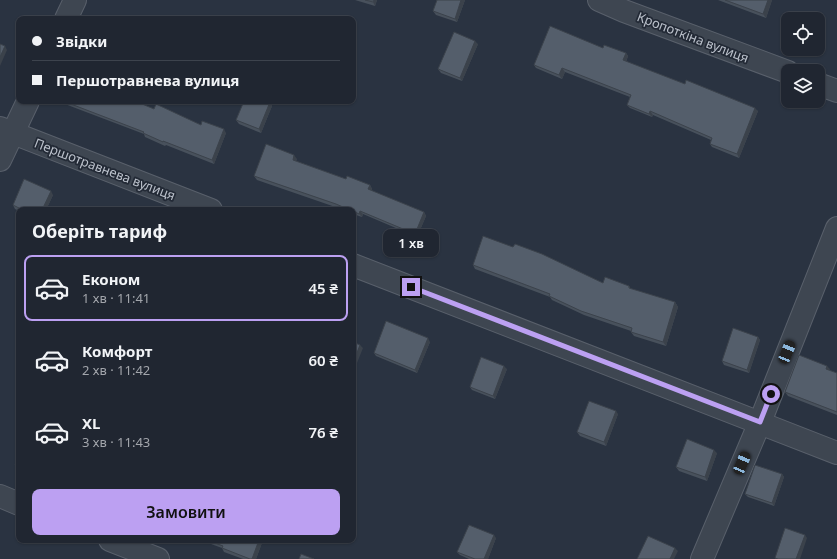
<!DOCTYPE html>
<html lang="uk">
<meta charset="utf-8">
<style>
:root{--surface:#202631;--page:#2d323d;--text:#f1f3f6;--muted:#a2a5ab;--line:#3d434d;--accent:#bca0f2}
body{margin:0;font-family:"Noto Sans",sans-serif;background:var(--page);color:var(--text);height:100vh;display:flex;flex-direction:column;font-size:15px;white-space:nowrap}
*{box-sizing:border-box;margin:0}
p{font-size:13px;color:var(--muted)}
.icon{flex:none;width:22px;height:22px;fill:none;stroke:currentColor;stroke-width:2;stroke-linecap:round;stroke-linejoin:round}
.map{position:relative;flex:1;overflow:hidden}
.sheet{position:absolute;left:16px;top:207px;width:340px;height:336px;display:flex;flex-direction:column;background:var(--surface);border-radius:8px;box-shadow:0 1px 3px #0004,0 0 0 1px var(--line)}
.sheet>*{flex:none}
.guide{position:absolute;left:16px;top:16px;width:340px;height:88px;border-radius:8px;box-shadow:0 1px 3px #0004,0 0 0 1px var(--line);display:grid;align-content:center;height:88px;padding:0 16px;background:var(--surface)}
.controls{position:absolute;left:781px;top:12px;display:grid;gap:8px}
.controls a{display:grid;place-items:center;width:44px;height:44px;border-radius:8px;background:var(--surface);box-shadow:0 1px 3px #0004,0 0 0 1px var(--line);font-size:20px}
.end{position:absolute;width:18px;height:18px;margin:-9px;border:5px solid #bca0f2;background:#111;box-shadow:0 0 0 2px #111}
.from{border-radius:50%}
.bubble{position:absolute;height:28px;border-radius:8px;background:var(--surface);box-shadow:0 1px 3px #0004,0 0 0 1px var(--line);font-size:13px;font-weight:600;line-height:28px;text-align:center}
.car{position:absolute;width:12px;height:24px;margin:-12px -6px;border-radius:5px;box-shadow:0 0 3px 1px #0007;background:linear-gradient(#222 24%,#8ab4d8 0 40%,#222 0 76%,#8ab4d8 0 86%,#222 0)}
.guide b{display:flex;align-items:center;gap:14px;height:38px;font-size:15px}
.guide b+b{border-top:1px solid var(--line)}
.guide i{width:10px;height:10px;background:var(--text)}
ul{padding:0;list-style:none}
li{display:flex;align-items:center;gap:12px;height:66px;margin:0 8px 6px;padding:0 8px;border:2px solid transparent;border-radius:8px}
li div{flex:1}
li b{display:block;font-size:15px}
li em{font-style:normal;font-weight:600}
li.selected{border-color:var(--accent)}
li>.icon{width:36px;height:36px;stroke-width:1.5}
h2{padding:0 16px;font-size:18px;line-height:48px}
.button{display:flex;gap:8px;margin-top:auto;padding:8px 16px}
.button a{flex:1;height:46px;border-radius:8px;background:var(--accent);color:#111;font-size:16px;font-weight:600;line-height:46px;text-align:center}
.map>svg:first-child{display:block}
</style>
<div class="map">
<svg width="837" height="559" viewBox="0 0 837 559">
<rect width="100%" height="100%" fill="#2a3341"/>
<g fill="none" stroke-linecap="round" stroke-linejoin="round">
<!-- minor casing -->
<g stroke="#59606b" stroke-width="24">
<path id="minor" d="M599 0 624 11 788 72
M66 19 75 0
M818 84 837 91
M0 128 211 210
M0 160 28 101
M353 265 837 453
M0 496 19 504
M110 540 158 559
M702 559 760 422 837 228"/>
</g>
<!-- minor -->
<use href="#minor" stroke="#3e4651" stroke-width="22"/>
</g>
<!-- wall -->
<path fill="#48515c" d="M355 0H377L375 6Z
M465 0 457 22 436 15 433 11Z
M718 0H772L766 18Z
M478 44 462 81 441 73 438 69Z
M603 48 626 53 628 56 626 62 758 111 739 158 712 147 710 144 711 140 653 115 652 117 630 108 627 105 630 97 565 72 562 79 536 68 534 65Z
M57 101H135L154 109 226 133 214 164 166 145 165 146 145 137 144 134Z
M270 102 272 106 261 133 239 124 236 120Z
M297 159 296 161 346 179 370 185 372 189V191L424 212 426 216 417 237 363 214 362 217 353 214V210H344L257 180 254 176Z
M53 195 46 210H19V211L15 209 13 205Z
M473 265 629 286 631 289 675 302 678 307 666 346 634 336 631 332V331L584 315 552 300 550 297 475 269Z
M758 337 760 340 749 373 724 365 722 361Z
M430 342 417 373 376 356 374 353Z
M507 369 495 399 472 390 470 387Z
M830 369 829 370 837 373V415L788 396 785 392Z
M618 414 606 446 580 436 577 432Z
M717 453 707 481 679 471 676 467Z
M782 474 784 477 774 506 748 497 745 494Z
M496 538 488 559H469L460 555 457 552Z
M200 540H263L256 559H243L224 552 222 548Z"/>
<!-- shaded-wall -->
<path fill="#3b424b" d="M374 0H377L375 6 373 2Z
M461 0H465L457 22 455 19Z
M768 0H772L766 18 763 14Z
M475 41 478 44 462 81 460 78Z
M5 46 7 50 0 66V57Z
M626 53 628 56 625 64 623 60Z
M562 68 565 72 562 79 559 75Z
M270 102 272 106 261 133 259 129Z
M755 108 758 111 739 158 737 154Z
M650 111 653 115 652 117 649 114Z
M224 129 226 133 214 164 212 160Z
M294 155 297 159 295 164 293 160Z
M370 185 372 189 371 193 368 189Z
M51 191 53 195 46 210H42Z
M360 211 363 214 362 217 359 214Z
M424 212 426 216 417 237 415 234Z
M675 302 678 307 666 346 663 342Z
M758 337 760 340 749 373 747 370Z
M428 338 430 342 417 373 415 370Z
M360 345 363 348 353 373V363Z
M504 366 507 369 495 399 493 396Z
M827 366 830 369 828 373 826 369Z
M616 411 618 414 606 446 604 442Z
M714 450 717 453 707 481 705 477Z
M782 474 784 477 774 506 772 503Z
M494 535 496 538 488 559H484Z
M805 535 807 538 800 559H796Z
M259 540H263L256 559H252Z
M675 548 678 551 674 559H670Z"/>
<!-- building -->
<path fill="#545e6b" stroke="#3b424b" d="M365 0H374L373 2Z
M437 0H461L455 19 433 11Z
M725 0H768L763 14Z
M550 26 603 48 604 45 626 53 623 60 685 84 686 80 755 108 737 154 710 144 712 138 650 111 649 114 627 105 631 95 562 68 559 75 534 65Z
M454 32 475 41 460 78 438 69Z
M0 44 5 46 0 57Z
M63 101H135L154 109 156 104 201 125 202 121 224 129 212 160 163 141V142L143 133 144 132Z
M244 101H268L270 102 259 129 236 120Z
M266 144 294 155 293 160 346 179 347 176 370 185 368 189 424 212 415 234 360 211 359 214 353 211V210H350L336 204 254 176Z
M24 179 51 191 42 210H23L13 205Z
M483 236 513 247 515 244 542 254 603 283 605 277 629 286V288L675 302 663 342 631 332 632 328 581 311 549 296 550 294 473 265Z
M386 321 428 338 415 370 374 353Z
M733 328 758 337 747 370 722 361Z
M353 342 360 345 353 363Z
M799 355 827 366 826 369 837 373V412L785 392Z
M481 357 504 366 493 396 470 387Z
M589 401 616 411 604 442 577 432Z
M687 439 714 450 705 477 676 467Z
M19 458V467L15 465Z
M755 465 782 474 772 503 745 494Z
M469 525 494 535 484 559H475L457 552Z
M785 528 805 535 796 559H778L775 558Z
M648 536 675 548 670 559H637Z
M207 540H259L252 559H250L222 548 223 546Z
M301 554 314 559H299Z"/>
<g fill="none" stroke-linecap="round" stroke-linejoin="round">
<!-- route -->
<path stroke="#bca0f2" stroke-width="5" d="M411 287 760 422 771 394"/>
</g>
<g text-anchor="middle" dominant-baseline="central" stroke-width="3.5" stroke-linejoin="round" paint-order="stroke">
<!-- street labels -->
<g font-size="13" fill="#bbc1cb" stroke="#232a36">
<text transform="translate(693 37) rotate(21)">Кропоткіна вулиця</text>
<text transform="translate(105 169) rotate(21)">Першотравнева вулиця</text>
</g>
</g>
</svg>
<div class="controls">
<a><svg class="icon" aria-label="locate" viewBox="0 0 24 24"><circle cx="12" cy="12" r="6"/><path d="M12 2v4M12 18v4M2 12h4M18 12h4"/></svg></a>
<a><svg class="icon" aria-label="layers" viewBox="0 0 24 24"><path d="M12 4l9 5-9 5-9-5zM3 14l9 5 9-5"/></svg></a>
</div>
<i class="end from" style="left:771px;top:394px"></i>
<i class="end" style="left:411px;top:287px"></i>
<div class="bubble" style="left:383px;top:229px;width:56px">1 хв</div>
<i class="car" style="left:787px;top:352px;rotate:22deg"></i>
<i class="car" style="left:742px;top:463px;rotate:23deg"></i>
<div class="guide">
<b><i class="from"></i>Звідки</b>
<b><i></i>Першотравнева вулиця</b>
</div>
<section class="sheet">
<h2>Оберіть тариф</h2>
<ul>
<li class="selected"><svg class="icon" aria-label="car" viewBox="0 0 24 24"><path d="M5 17H2v-5l4-1 3-4h7l3 4 3 1v5h-3M9 17h6M6 11h13"/><circle cx="7" cy="17" r="2"/><circle cx="17" cy="17" r="2"/></svg><div><b>Економ</b><p>1 хв · 11:41</p></div><em>45 ₴</em></li>
<li><svg class="icon" aria-label="car" viewBox="0 0 24 24"><path d="M5 17H2v-5l4-1 3-4h7l3 4 3 1v5h-3M9 17h6M6 11h13"/><circle cx="7" cy="17" r="2"/><circle cx="17" cy="17" r="2"/></svg><div><b>Комфорт</b><p>2 хв · 11:42</p></div><em>60 ₴</em></li>
<li><svg class="icon" aria-label="car" viewBox="0 0 24 24"><path d="M5 17H2v-5l4-1 3-4h7l3 4 3 1v5h-3M9 17h6M6 11h13"/><circle cx="7" cy="17" r="2"/><circle cx="17" cy="17" r="2"/></svg><div><b>XL</b><p>3 хв · 11:43</p></div><em>76 ₴</em></li>
</ul>
<div class="button"><a>Замовити</a></div>
</section>
</div>
